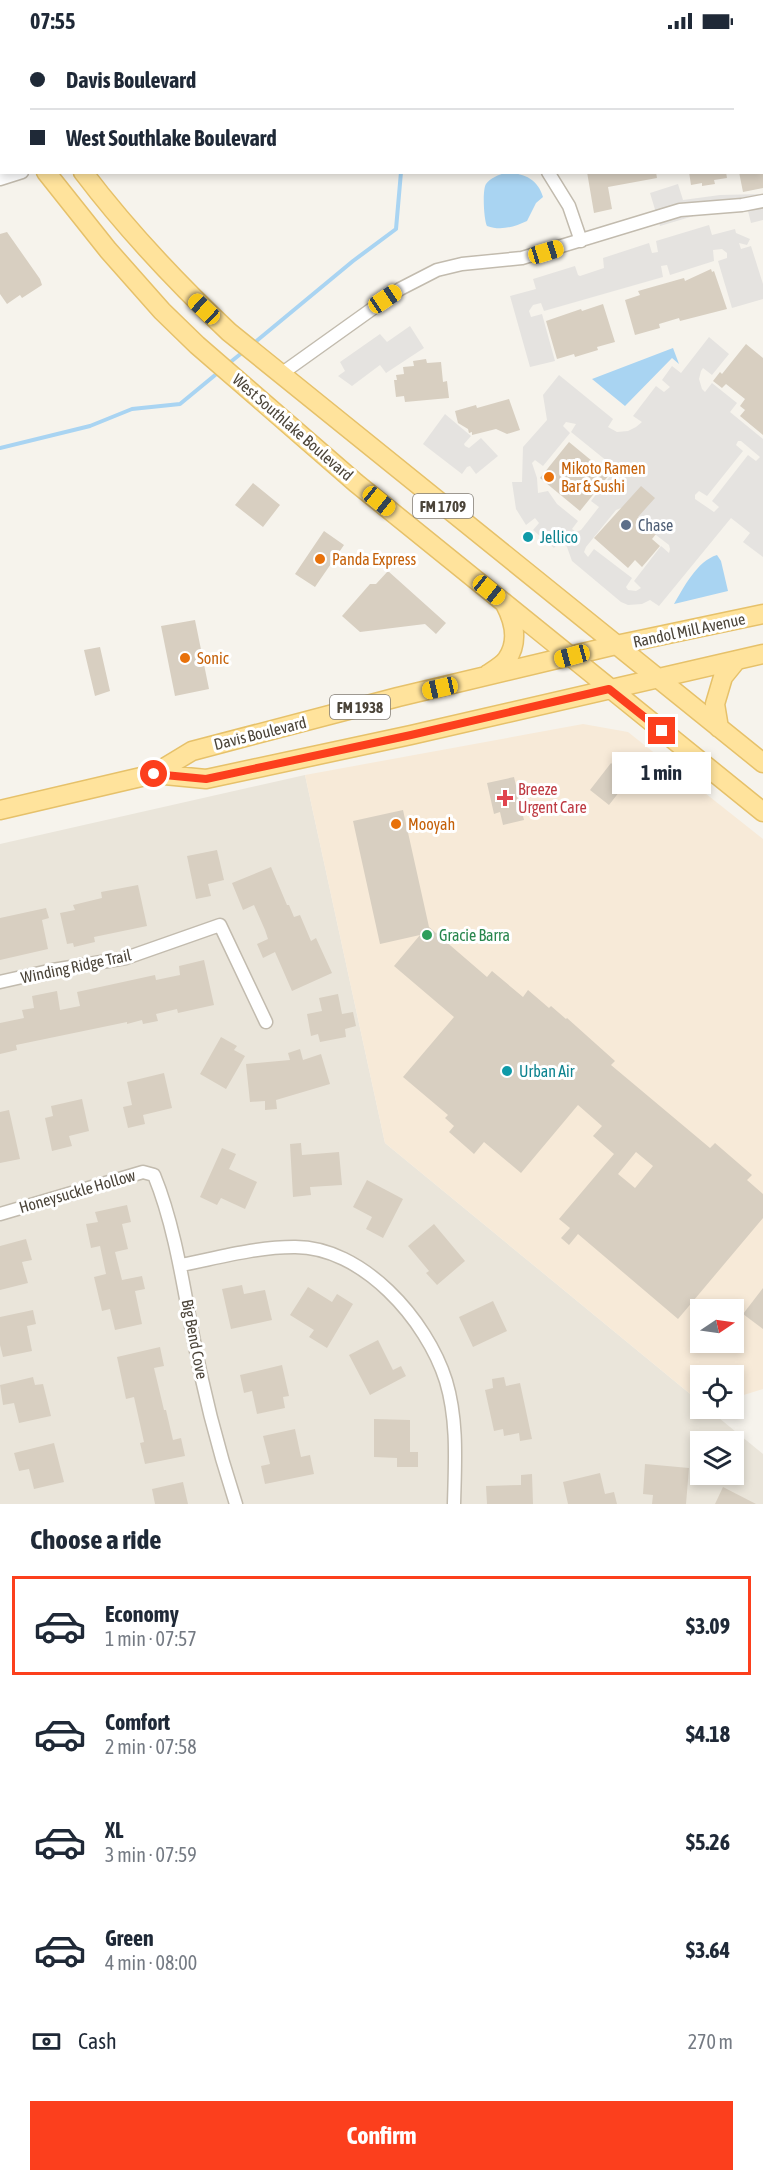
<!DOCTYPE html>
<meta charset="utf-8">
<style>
:root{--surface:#fff;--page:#f6f6f7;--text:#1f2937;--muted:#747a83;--line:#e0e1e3;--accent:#fc3f1d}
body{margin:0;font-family:"Asap Condensed",sans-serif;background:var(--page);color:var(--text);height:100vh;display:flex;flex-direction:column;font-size:22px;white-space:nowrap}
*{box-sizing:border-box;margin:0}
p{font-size:20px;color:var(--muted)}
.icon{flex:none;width:33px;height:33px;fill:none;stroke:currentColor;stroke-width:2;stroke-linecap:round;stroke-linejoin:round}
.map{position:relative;height:1462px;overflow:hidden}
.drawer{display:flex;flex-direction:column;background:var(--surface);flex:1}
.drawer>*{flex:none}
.guide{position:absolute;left:0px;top:0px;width:764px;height:132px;box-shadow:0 3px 9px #0003;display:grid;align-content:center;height:132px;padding:0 30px;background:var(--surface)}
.needle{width:39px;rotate:77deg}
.buttons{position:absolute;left:690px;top:1257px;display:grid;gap:12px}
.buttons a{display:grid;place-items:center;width:54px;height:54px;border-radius:0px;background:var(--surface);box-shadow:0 3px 9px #0003;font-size:30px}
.end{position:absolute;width:27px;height:27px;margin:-14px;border:8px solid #fc3f1d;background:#fff;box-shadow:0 0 0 3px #fff}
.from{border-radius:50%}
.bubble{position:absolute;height:42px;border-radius:0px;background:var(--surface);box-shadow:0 3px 9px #0003;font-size:20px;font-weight:700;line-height:42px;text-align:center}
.car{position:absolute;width:18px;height:36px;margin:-18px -9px;border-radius:8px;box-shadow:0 0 4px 2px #0007;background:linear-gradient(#f5c518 24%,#345 0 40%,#f5c518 0 76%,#345 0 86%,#f5c518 0)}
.guide b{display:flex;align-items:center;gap:21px;height:57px;font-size:22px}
.guide b+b{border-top:2px solid var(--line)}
.guide i{width:15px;height:15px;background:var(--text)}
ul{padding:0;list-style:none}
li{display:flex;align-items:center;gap:18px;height:99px;margin:0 12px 9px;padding:0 18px;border:3px solid transparent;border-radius:0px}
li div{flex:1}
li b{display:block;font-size:22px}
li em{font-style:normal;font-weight:700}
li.current{border-color:var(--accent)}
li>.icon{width:54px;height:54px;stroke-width:1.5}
h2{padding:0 30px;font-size:27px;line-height:72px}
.pay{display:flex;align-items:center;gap:15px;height:66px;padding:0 30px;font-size:22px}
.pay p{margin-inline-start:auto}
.action{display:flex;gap:12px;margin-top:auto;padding:12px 30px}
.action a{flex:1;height:69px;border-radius:0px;background:var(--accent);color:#fff;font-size:24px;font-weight:700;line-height:69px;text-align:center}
.status{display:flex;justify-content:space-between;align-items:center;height:42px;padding:0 30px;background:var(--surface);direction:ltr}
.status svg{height:16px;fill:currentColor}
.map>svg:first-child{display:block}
</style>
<div class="status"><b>07:55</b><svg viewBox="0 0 49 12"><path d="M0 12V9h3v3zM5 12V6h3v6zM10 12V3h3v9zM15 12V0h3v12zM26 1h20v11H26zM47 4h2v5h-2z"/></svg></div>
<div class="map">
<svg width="763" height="1462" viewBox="0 0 763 1462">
<rect width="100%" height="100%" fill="#f6f3ec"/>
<!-- residential -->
<path fill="#eae5da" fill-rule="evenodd" d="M305 733 385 1101 700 1360V1366L708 1367 763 1412V1462H0V802ZM700 1400H734V1432H700Z"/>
<!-- commercial -->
<path fill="#f7ead8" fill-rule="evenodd" d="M583 682 628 690 763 797V1347L734 1356V1334H700V1360L385 1101 305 733ZM700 1268H734V1300H700Z"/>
<!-- parking -->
<path fill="#e5e3e0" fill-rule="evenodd" d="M678 142 683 158 720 153 763 152V178L751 181 748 169 697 173 660 184 650 151Z
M709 183 712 193 735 187 736 191 750 197 747 203 739 201 741 207 751 204 763 242V257L732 266 718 219 727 216V211L722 207 713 208 714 219 670 233 667 223 661 224 663 235 544 269 541 261 533 263 529 269 531 275 542 272 555 319 530 325 510 254 536 247 533 237 575 224 578 233 580 234 604 226 603 216 649 201 652 211 658 210 656 199Z
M410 284 424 306 386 331 380 323 352 344 338 334 345 329 340 320 380 292 387 300Z
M709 295 729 312 712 333 703 326 701 329 699 337 702 347 705 350 712 341 737 361 730 370 763 397V515L743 500 750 491 731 476 659 564 650 558 642 562 628 563 621 560 572 519 567 505 561 497 554 506 533 488 539 481 535 476 526 483 516 467 512 440H522L523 405 547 378 543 353 559 333 613 377 608 385 617 390 628 389 636 385 642 380 633 374 656 344 664 350 670 345 662 338 672 324 681 331ZM566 380 576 382 571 390 618 428 625 420 629 426 620 439 611 433 591 459 599 465 581 488 576 490 572 487 578 479 557 462 548 449 538 451 537 436 532 421 535 418 543 424 570 391 563 384ZM738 399H741L760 415 756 419 748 413 712 459 719 465 714 470 695 457V453L699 449 707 454 743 409 736 403ZM621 466 669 503 670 507 669 511 661 504 634 539 641 546 636 549 628 548 626 545 632 536 594 507 588 515 584 510 586 505 616 468Z
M445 372 471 394 464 402 465 404 469 406 481 396 498 414 476 432 470 424 467 425 462 432 423 402Z"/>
<!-- water -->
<path fill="#a9d4f2" d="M505 131C523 130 538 137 543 155L536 161 527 179C514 185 501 189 487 184 484 179 482 148 486 142 489 137 500 132 505 131Z
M673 306 679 322 672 316 625 364 592 337Z
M717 513 721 519 728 549 674 562C684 545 697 519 717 513Z"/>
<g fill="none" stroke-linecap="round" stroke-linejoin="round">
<!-- stream -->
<path stroke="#a9d4f2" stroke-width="4" d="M403 2V0
M254 301 353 219 396 187 401 130
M228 322 243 310
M0 406 90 384 132 367 180 362 220 329"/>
</g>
<!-- building -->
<path fill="#d8cfc1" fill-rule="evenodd" d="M587 130H656L657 136 608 145 612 167 594 171Z
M689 130H726L727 136 714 138 715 142 702 144V141L691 143Z
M739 130H763V146L743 150Z
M7 190 40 237 42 243 22 256 20 253 7 262 0 252V192Z
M711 227 712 230 714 229 727 267 680 279 679 276 659 282 660 286 635 293 625 258 640 253 638 249 684 236 685 239Z
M603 262 615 300 597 305 598 308 575 315 574 312 557 317 546 279 581 267 582 269Z
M746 302 763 316V393L740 374 745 368 740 364 745 357 726 342 722 346 713 339 720 330 722 332Z
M426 317 427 321 441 320 443 340 447 339 449 356 405 360 404 354 396 355 394 338H397L396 333 404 332 403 325 414 324 413 319Z
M509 357 520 388 507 392 496 387 472 393V390L469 391 468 387 458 381 455 369 476 363 477 366Z
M569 400 609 433 580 469 540 436Z
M253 441 280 463 263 485 235 463Z
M641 444 655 456 638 475 656 492 652 497 660 504 642 525 635 518 628 526 594 496Z
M324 489 344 503 315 545 295 532Z
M388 529 446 581 436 592 425 582 360 590 342 574 370 542H376Z
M195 578 209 647 175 654 161 584Z
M100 605 110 649 95 654 84 608Z
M611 721 630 736 609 763 590 748Z
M514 735 524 778 503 783 500 770 494 772 487 741Z
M403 768 429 885 487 935 492 929 523 955 528 948 549 966 551 964 566 977 567 976 615 1019 611 1023 710 1106 715 1101 752 1133 747 1138 763 1152V1176L678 1277 578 1192 569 1203 561 1196 570 1186 559 1177 614 1112 593 1094 602 1084 578 1063 521 1131 484 1100 474 1112 449 1090 454 1084 445 1076 448 1073 403 1035 454 975 394 924 420 893 380 902 353 779ZM636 1110 653 1124 635 1146 618 1132Z
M217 808 224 838 208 842 211 854 196 857 187 814Z
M271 825 287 863H289L294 875 300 873 311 899 316 896 332 931 292 949 275 910 263 916 257 902 268 897 265 888 254 863 243 868 232 841Z
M138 843 147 884 94 895 95 900 74 905 73 901 67 902 60 871 75 868 73 863 102 856 101 850Z
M46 866 49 876 42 878 48 907 0 918V876Z
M204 918 214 963 178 971 177 967 156 972 158 979 143 982 142 978 127 982V980L16 1003 17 1008 0 1012V981L24 976 22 968 34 966 32 954 57 949 60 968 80 964 77 950 155 933 156 938 180 933 179 924Z
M338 952 342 972 353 970 356 984 345 987 346 995 320 1000 318 992 311 994 307 972 322 969 319 956Z
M221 995 237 1004 234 1008 245 1014 226 1047 200 1032Z
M300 1007 303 1018 321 1012 330 1042 276 1058 277 1067 265 1068V1059L250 1060 246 1022 290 1018 288 1011Z
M164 1031 172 1066 143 1073 145 1082 128 1086 123 1065 132 1063 127 1040Z
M82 1057 89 1089 69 1094 72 1104 52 1109 45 1076 53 1074 51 1064Z
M9 1068 20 1117 0 1121V1070Z
M301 1101 302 1113 339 1110 342 1143 310 1145 311 1153 293 1155 290 1102Z
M222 1106 236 1112 229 1127 257 1140 245 1167 221 1156 217 1163 200 1155Z
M367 1138 403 1157 383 1196 366 1187 372 1175 353 1165Z
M127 1163 131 1180 122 1182 128 1207 115 1210 122 1238 142 1234 145 1247 135 1249 142 1282 115 1288 110 1267 102 1269 94 1235 106 1232 100 1204 91 1206 86 1182 98 1180 95 1170Z
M434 1182 465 1219 437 1243 426 1231 429 1229 408 1204Z
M26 1197 32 1218 22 1220 28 1241 0 1248V1204Z
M242 1243 244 1252 265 1248 272 1278 231 1287 222 1247Z
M308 1245 332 1260 337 1252 353 1262 327 1306 309 1295 314 1288 290 1273Z
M763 1246V1287L743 1272Z
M493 1259 507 1289 473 1305 459 1275Z
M33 1268 36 1282 27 1284 32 1309 3 1315 0 1303V1275Z
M378 1298 393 1328 401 1324 406 1334 370 1353 349 1313Z
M160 1305 164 1324 154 1326 164 1368H166L173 1398 181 1396 185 1414 145 1422 140 1401 144 1400 134 1355 126 1357 117 1315Z
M282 1323 289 1354 283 1355 285 1366 257 1372 252 1349 244 1351 240 1333Z
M33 1335 35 1343 43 1342 51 1374 19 1381 14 1361 3 1363 0 1343Z
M504 1335 506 1344 520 1341 532 1397 520 1399 519 1391 504 1394 503 1387 494 1389 485 1348 493 1346 492 1337Z
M374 1377 410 1378V1410H418V1425H397V1416L374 1415Z
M295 1387 301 1415 310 1413 314 1432 265 1442 261 1424 270 1422 263 1394Z
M54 1401 64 1440 34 1447 29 1427 19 1429 14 1411Z
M645 1422 689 1426 686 1462H652L653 1453 643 1452Z
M600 1431 605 1452 614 1450 617 1462H568L563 1440Z
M532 1432 533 1462H487L486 1444 521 1443V1433Z
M183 1440 188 1462H155L152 1447Z
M723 1445 756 1462H715Z"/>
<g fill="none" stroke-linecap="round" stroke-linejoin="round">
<!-- minor casing -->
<g stroke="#c2bbae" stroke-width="15">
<path id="minor" d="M748 0V2
M62 2 65 0
M492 2 493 0
M0 37 2 36
M762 51 763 55
M548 130 569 164 581 199
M0 137 22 130
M281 332 400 247 437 228 462 222 522 216 680 168 742 163 763 159
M0 940 53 928 126 916 220 883 266 980
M0 1172 143 1130 154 1133C173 1179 182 1235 191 1284 202 1344 217 1404 236 1462
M181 1223C217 1216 256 1205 294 1205 362 1204 427 1278 446 1339 458 1379 455 1421 454 1462"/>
</g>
<!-- primary casing -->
<g stroke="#e6c16a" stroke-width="21">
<path id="primary" d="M0 4 2 7
M0 60 2 63
M46 130 108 208 162 269 197 303 356 441 763 770
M83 130C127 188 176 240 229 290L763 721
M488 632C494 628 503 623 507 617 519 600 514 579 505 562
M719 686 715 662 723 635 736 619
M154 732 192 709 398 655 616 603 763 572
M0 768 154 732 206 737 411 693 763 612"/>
</g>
<!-- minor -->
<use href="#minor" stroke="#fff" stroke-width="12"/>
<!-- primary -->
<use href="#primary" stroke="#ffe39c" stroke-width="18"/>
</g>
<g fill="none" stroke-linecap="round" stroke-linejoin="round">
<!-- route -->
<path stroke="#fc3f1d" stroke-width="8" d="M154 732 206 737 411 693 609 647 662 689"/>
</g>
<!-- markers -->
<g fill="#e8710a" stroke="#fff" stroke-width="2">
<circle cx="549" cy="435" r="6"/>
<circle cx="320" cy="517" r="6"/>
<circle cx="185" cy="616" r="6"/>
<circle cx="396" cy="782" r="6"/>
</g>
<circle fill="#5c6f8a" stroke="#fff" stroke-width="2" cx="626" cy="483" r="6"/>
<g fill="#0f9aa8" stroke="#fff" stroke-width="2">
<circle cx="528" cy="495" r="6"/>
<circle cx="507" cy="1029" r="6"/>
</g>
<path fill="#e0444e" stroke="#fff" stroke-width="2" d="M502 747h6v6h6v6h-6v6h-6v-6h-6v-6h6z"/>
<circle fill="#2e9e5b" stroke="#fff" stroke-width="2" cx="427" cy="893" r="6"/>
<g text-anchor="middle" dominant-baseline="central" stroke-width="6" stroke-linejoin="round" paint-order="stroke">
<!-- shield labels -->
<g fill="#fff" stroke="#817c74" stroke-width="1.5">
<rect x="413" y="452" width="60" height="24" rx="4.5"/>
<rect x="330" y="653" width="60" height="24" rx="4.5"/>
</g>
<g font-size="15" font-weight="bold" fill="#4b4439">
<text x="443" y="464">FM 1709</text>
<text x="360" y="665">FM 1938</text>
</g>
<!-- street labels -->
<g font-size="16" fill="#4b4439" stroke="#fff">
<text transform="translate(293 385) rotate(41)">West Southlake Boulevard</text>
<text transform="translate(689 588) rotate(-12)">Randol Mill Avenue</text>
<text transform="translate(260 691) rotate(-14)">Davis Boulevard</text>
<text transform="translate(76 924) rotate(-12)">Winding Ridge Trail</text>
<text transform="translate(77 1149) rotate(-16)">Honeysuckle Hollow</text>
<text transform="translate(195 1297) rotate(79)">Big Bend Cove</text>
</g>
<!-- food labels -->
<g font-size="16" fill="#c56008" stroke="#fff" text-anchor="start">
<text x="561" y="426">Mikoto Ramen<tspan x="561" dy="18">Bar &amp; Sushi</tspan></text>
<text x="332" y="517">Panda Express</text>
<text x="197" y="616">Sonic</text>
<text x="408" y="782">Mooyah</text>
</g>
<!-- service labels -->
<g font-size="16" fill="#4e5e75" stroke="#fff" text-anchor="start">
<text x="638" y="483">Chase</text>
</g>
<!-- culture labels -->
<g font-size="16" fill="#0d838f" stroke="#fff" text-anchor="start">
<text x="540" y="495">Jellico</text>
<text x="519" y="1029">Urban Air</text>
</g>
<!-- health labels -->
<g font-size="16" fill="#be3a42" stroke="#fff" text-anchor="start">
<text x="518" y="747">Breeze<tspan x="518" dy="18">Urgent Care</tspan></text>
</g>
<!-- leisure labels -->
<g font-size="16" fill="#27864d" stroke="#fff" text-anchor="start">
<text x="439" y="893">Gracie Barra</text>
</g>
</g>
</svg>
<div class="buttons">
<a><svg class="needle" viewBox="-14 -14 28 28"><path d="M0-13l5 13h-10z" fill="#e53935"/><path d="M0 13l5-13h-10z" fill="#747a83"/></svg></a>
<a><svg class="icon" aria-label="locate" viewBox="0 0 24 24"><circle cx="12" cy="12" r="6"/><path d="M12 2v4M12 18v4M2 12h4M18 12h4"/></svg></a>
<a><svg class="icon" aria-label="layers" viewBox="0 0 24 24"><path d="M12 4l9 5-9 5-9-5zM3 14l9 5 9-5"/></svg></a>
</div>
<i class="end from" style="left:154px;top:732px"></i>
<i class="end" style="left:662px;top:689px"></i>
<div class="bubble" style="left:612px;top:710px;width:99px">1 min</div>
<i class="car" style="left:546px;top:210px;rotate:73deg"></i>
<i class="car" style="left:385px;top:257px;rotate:56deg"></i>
<i class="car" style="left:204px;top:267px;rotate:313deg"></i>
<i class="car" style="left:379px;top:459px;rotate:129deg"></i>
<i class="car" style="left:489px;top:548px;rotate:129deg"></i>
<i class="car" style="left:572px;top:614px;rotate:255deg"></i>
<i class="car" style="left:440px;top:646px;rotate:257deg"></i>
<div class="guide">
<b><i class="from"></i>Davis Boulevard</b>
<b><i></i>West Southlake Boulevard</b>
</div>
</div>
<section class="drawer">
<h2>Choose a ride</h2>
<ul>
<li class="current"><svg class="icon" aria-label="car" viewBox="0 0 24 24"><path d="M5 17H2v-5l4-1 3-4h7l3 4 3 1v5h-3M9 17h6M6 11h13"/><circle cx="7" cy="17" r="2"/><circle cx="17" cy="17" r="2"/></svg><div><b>Economy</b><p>1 min · 07:57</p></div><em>$3.09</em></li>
<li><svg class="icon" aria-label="car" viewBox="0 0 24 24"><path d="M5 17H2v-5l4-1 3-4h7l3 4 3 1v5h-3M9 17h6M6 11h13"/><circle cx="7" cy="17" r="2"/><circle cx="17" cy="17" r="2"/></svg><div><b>Comfort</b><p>2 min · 07:58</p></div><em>$4.18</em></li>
<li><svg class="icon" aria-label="car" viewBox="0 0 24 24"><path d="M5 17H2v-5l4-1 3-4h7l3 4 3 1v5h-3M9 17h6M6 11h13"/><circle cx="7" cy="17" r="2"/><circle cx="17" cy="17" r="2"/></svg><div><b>XL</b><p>3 min · 07:59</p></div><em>$5.26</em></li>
<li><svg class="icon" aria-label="car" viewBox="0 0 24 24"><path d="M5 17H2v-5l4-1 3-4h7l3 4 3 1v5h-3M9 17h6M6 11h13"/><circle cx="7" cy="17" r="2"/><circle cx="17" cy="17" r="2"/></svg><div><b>Green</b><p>4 min · 08:00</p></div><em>$3.64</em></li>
</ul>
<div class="pay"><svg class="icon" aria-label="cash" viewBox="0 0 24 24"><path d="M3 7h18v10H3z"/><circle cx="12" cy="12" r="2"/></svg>Cash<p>270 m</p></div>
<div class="action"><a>Confirm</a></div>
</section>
